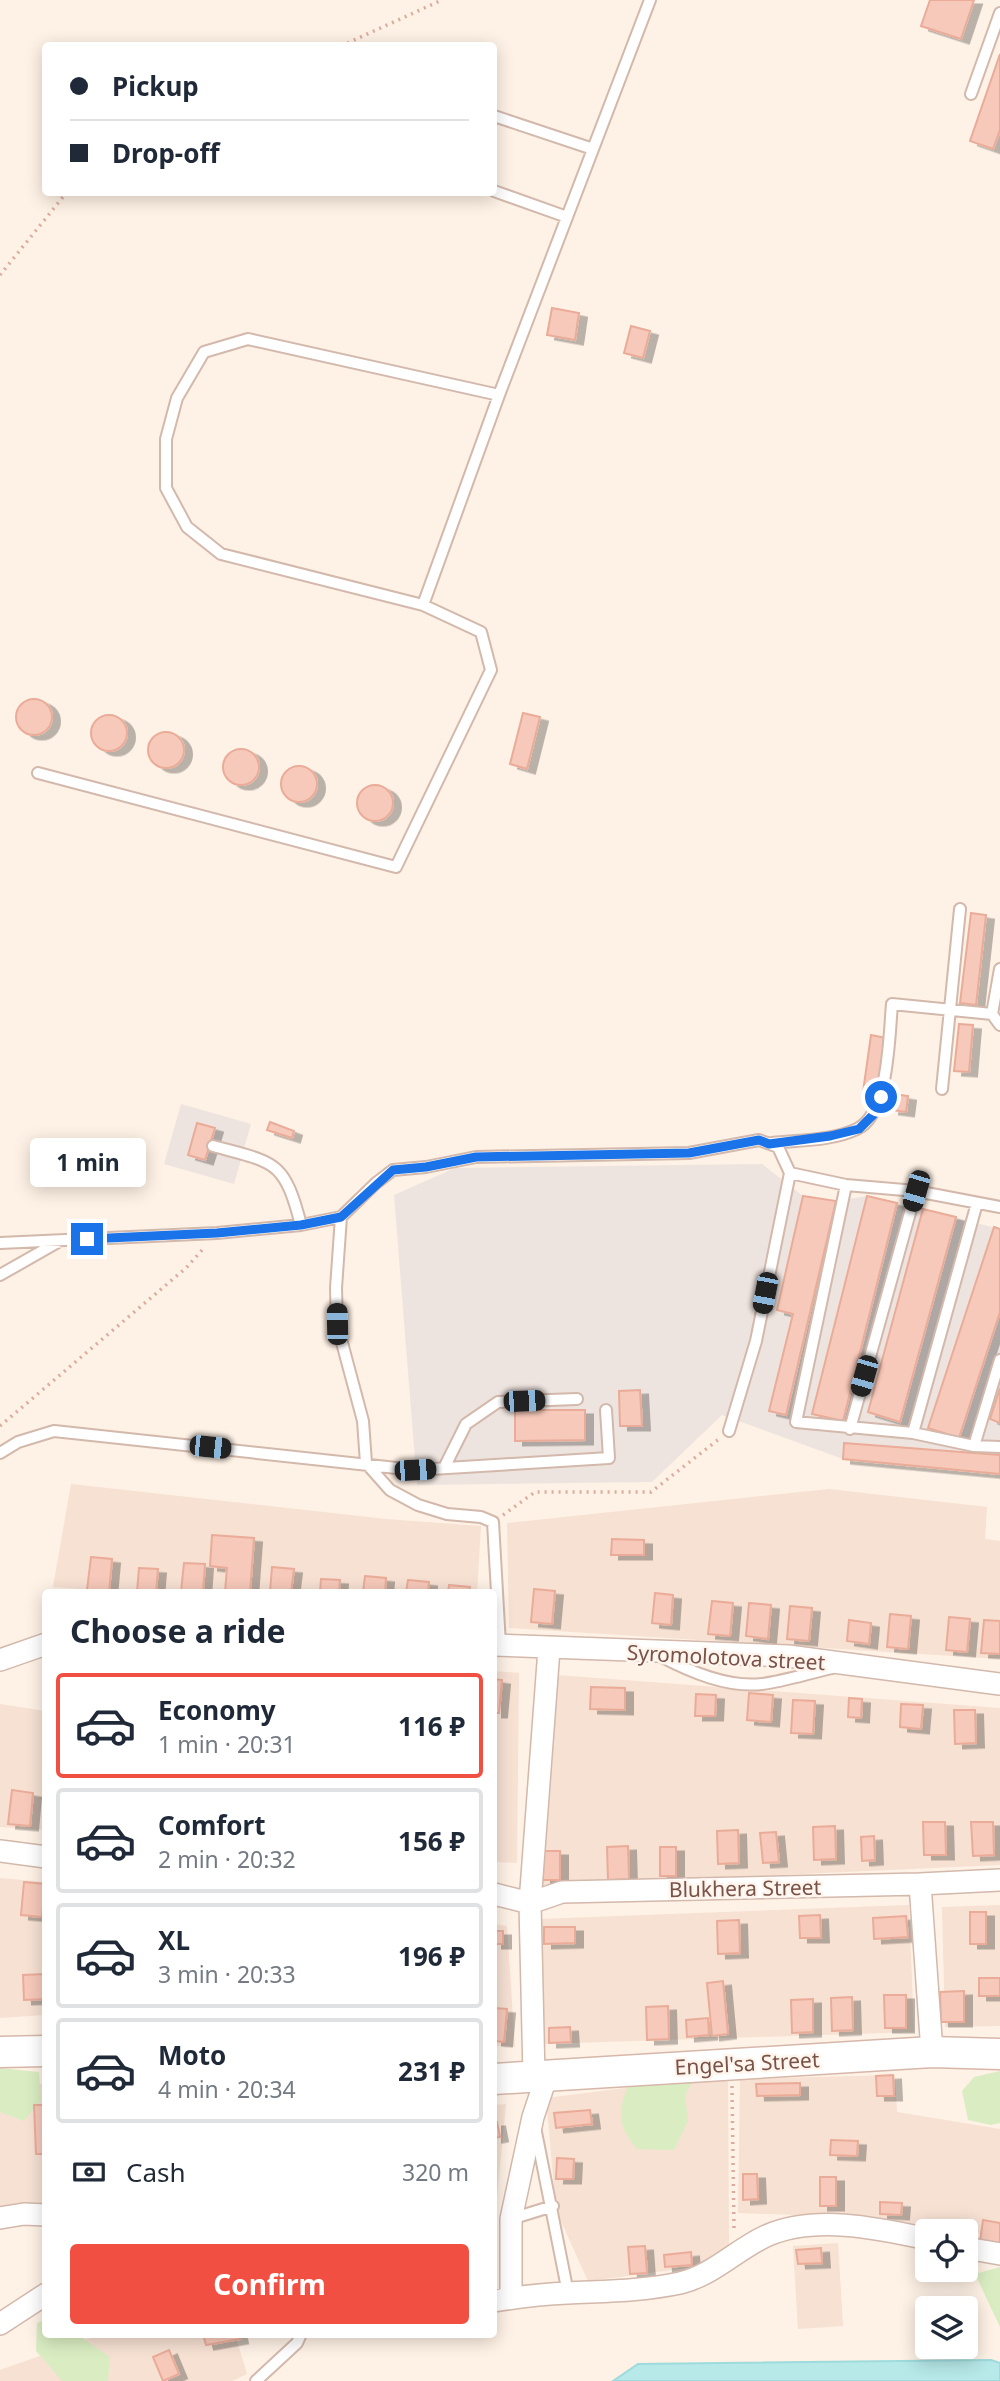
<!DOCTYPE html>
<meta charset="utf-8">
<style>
:root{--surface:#fff;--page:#f2f2f3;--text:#1f2937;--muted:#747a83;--line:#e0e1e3;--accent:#f14f41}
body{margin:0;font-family:"Noto Sans",sans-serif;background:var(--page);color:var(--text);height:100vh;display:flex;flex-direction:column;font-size:26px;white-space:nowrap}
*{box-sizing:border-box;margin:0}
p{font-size:23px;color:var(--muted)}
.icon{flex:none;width:38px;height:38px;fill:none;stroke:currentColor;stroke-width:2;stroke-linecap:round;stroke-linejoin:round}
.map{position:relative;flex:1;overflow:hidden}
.sheet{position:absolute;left:42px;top:1589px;width:455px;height:749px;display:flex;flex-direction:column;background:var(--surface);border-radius:7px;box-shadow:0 4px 18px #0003}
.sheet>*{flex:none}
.banner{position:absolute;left:42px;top:42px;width:455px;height:154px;border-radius:7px;box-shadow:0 4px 18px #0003;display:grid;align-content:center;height:154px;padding:0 28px;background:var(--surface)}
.buttons{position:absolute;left:915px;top:2219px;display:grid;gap:14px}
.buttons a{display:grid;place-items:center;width:63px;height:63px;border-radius:7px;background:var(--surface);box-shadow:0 4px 18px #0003;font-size:35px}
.end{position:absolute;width:32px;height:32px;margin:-16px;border:9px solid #1a73e8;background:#fff;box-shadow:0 0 0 4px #fff}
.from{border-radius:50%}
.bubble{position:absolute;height:49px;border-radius:7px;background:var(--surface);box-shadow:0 4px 18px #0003;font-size:23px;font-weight:700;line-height:49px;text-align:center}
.car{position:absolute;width:21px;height:42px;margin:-21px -10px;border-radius:9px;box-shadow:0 0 5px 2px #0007;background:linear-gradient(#222 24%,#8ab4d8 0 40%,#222 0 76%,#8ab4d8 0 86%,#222 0)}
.banner b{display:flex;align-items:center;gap:24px;height:66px;font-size:26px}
.banner b+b{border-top:2px solid var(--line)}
.banner i{width:18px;height:18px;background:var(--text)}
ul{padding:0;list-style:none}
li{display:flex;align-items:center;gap:21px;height:105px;margin:0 14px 10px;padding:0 14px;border:4px solid var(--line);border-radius:7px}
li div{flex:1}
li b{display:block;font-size:26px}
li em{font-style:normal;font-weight:700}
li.on{border-color:var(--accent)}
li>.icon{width:63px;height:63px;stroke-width:1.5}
h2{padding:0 28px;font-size:32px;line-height:84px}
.pay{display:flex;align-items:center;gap:18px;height:77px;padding:0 28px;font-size:26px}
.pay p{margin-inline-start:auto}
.cta{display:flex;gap:14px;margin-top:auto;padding:14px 28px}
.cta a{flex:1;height:80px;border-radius:7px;background:var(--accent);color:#fff;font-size:28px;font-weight:700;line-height:80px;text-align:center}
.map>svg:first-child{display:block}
</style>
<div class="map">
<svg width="1000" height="2381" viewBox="0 0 1000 2381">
<defs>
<filter id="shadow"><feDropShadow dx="8" dy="4.5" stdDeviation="0" flood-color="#0004"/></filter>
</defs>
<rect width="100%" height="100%" fill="#fef1e5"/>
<!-- residential -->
<path fill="#f6e1d3" d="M71 1484 386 1519 481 1526 477 1592H115L53 1587Z
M829 1489 987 1507 985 1539 1000 1541V1659L509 1628 507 1523Z
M494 1671 519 1673 517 1863 494 1862Z
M557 1675 1000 1708V1865L540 1886Z
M0 1704 45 1711V1830L0 1827Z
M0 1878 45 1882V2015L0 2018Z
M909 1905 914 2032 542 2044 539 1919Z
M1000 1905V2026L945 2027 942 1907Z
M494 1924 507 1926 515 2047 494 2046Z
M728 2075 729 2251 711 2265 588 2281 556 2210 546 2098Z
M895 2075 897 2112 1000 2129V2237L876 2218 738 2213 740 2079Z
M0 2084H45V2216L0 2215Z
M506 2104 494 2228V2105Z
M838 2243 843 2326 798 2329 793 2246Z
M235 2334 247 2374 232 2381H0V2370L99 2335Z"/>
<!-- industrial -->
<path fill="#eee4df" d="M181 1104 251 1124 234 1184 164 1164Z
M762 1164 803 1196 836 1201 867 1196 1000 1229V1474L843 1459 722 1415 652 1482 417 1485 394 1195 455 1168Z"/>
<!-- green -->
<path fill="#daedc2" d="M0 2068 39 2072 41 2100 24 2121 0 2112Z
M1000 2071V2123L991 2125 968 2120 962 2091 974 2077Z
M696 2075 685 2095 688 2121 674 2150 637 2149C616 2124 618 2112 629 2083Z
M1000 2267V2327L975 2274Z
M45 2320 46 2334 78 2335 110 2357 108 2381H62L36 2351 37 2323Z"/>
<!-- water -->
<path fill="#b7e9e9" stroke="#9ddbdc" stroke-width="2" d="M991 2360 1000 2363V2381H613L638 2364Z"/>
<!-- building -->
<path fill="#f6c9ba" stroke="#eaac99" stroke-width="2" filter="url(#shadow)" d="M930 0H974L961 39 921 26Z
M1000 54V130L993 149 970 141Z
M552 308 579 313 575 340 547 335Z
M631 326 650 331 643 358 624 353Z
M16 717a18 18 0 1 1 36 0a18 18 0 1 1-36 0Z
M523 713 540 717 527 769 510 764Z
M91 733a18 18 0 1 1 36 0a18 18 0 1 1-36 0Z
M148 750a18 18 0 1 1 36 0a18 18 0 1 1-36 0Z
M223 767a18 18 0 1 1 36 0a18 18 0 1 1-36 0Z
M281 784a18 18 0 1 1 36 0a18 18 0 1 1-36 0Z
M357 803a18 18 0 1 1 36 0a18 18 0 1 1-36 0Z
M971 913 986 915 976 1005 960 1003Z
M959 1024 973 1025 969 1072 954 1071Z
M871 1035 886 1038 878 1094 863 1092Z
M894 1094 908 1096 906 1112 891 1110Z
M270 1122 294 1131 292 1138 267 1130Z
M197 1123 215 1128 205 1160 188 1155Z
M803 1196 836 1201 786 1415 769 1411 793 1314 777 1310Z
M867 1196 897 1203 843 1421 812 1414Z
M923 1209 956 1217 900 1422 868 1412Z
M994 1227 1000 1229V1312L959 1438 928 1428Z
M1000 1388V1423L990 1419Z
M640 1390 642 1426H620L619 1391Z
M515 1410H585V1440L515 1441Z
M844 1443 1000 1455V1474L843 1459Z
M212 1535 254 1538 250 1592H225L227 1568 210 1566Z
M612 1539 644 1540V1555H611Z
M91 1557 112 1559 109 1592 87 1590Z
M184 1563 205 1564 203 1592H181Z
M272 1567 294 1569 291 1592H270Z
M139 1568 158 1569 156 1592H137Z
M365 1576 386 1578 385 1592H363Z
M321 1579 340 1580 339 1592H320Z
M408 1580 429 1582 428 1592H406Z
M449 1585 470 1587 469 1592H448Z
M534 1589 555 1591 552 1624 531 1622Z
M655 1593 673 1595 671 1625 652 1623Z
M712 1601 733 1603 730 1636 708 1634Z
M749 1603 771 1605 768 1639 746 1636Z
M790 1606 812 1608 809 1641 787 1639Z
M890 1614 911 1616 908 1649 887 1647Z
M949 1617 970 1619 967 1652 946 1650Z
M849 1620 871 1623 869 1644 847 1641Z
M984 1620 1000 1621V1654L981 1653Z
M494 1679 502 1680 499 1713H494Z
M591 1687 625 1688V1710L590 1709Z
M749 1693 773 1695 771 1722 747 1720Z
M696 1694 716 1695 715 1716H695Z
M849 1698 862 1699 861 1718 848 1717Z
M793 1700 815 1701 813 1734 791 1733Z
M901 1704 923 1705 921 1729 900 1727Z
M954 1710H975L976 1743 955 1744Z
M12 1790 33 1793 30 1826 8 1824Z
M923 1822H945L946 1855H924Z
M971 1822H993L994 1855 973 1856Z
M835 1826 836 1859 814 1860 813 1827Z
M738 1830 739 1863 718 1864 717 1831Z
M776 1832 779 1862 763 1863 760 1833Z
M874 1836 875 1860 862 1861 861 1837Z
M628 1846 629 1879 608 1880 607 1847Z
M660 1847H676V1876H660Z
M543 1851H560V1880H543Z
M24 1882 45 1884 42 1917 21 1915Z
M970 1912H986V1944H970Z
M820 1915 821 1938H800L799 1916Z
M906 1916 908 1937 874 1939 873 1918Z
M739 1920 740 1953 718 1954 717 1921Z
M544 1927H575V1943L544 1944Z
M494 1931H503V1944H494Z
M45 1974 46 1999 24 2000 23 1975Z
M979 1978H1000V1996H979Z
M723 1981 728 2034 712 2036 707 1983Z
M964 1991V2022H941L940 1992Z
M884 1995H906V2028H885Z
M852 1997 853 2030 832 2031 831 1998Z
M813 1999V2032L792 2033 791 2000Z
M668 2006 669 2039 647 2040 646 2007Z
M494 2008 507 2009 504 2042 494 2041Z
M708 2018 709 2035 687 2037 686 2020Z
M570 2027 571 2042 549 2043V2028Z
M893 2075 894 2096H877L876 2076Z
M800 2083V2095L757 2096 756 2084Z
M34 2105H46V2154H36Z
M590 2110 592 2124 556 2128 554 2113Z
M494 2122H497L500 2137 494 2138Z
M831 2140 858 2141 857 2156 830 2155Z
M557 2158 574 2159 573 2179H556Z
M743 2174H757L758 2199 743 2200Z
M820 2177H836V2206H820Z
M880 2202 902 2203 901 2215 880 2214Z
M983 2220 1000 2223V2244L980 2241Z
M645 2246 647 2273 630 2274 628 2247Z
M821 2248 822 2263 798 2264 796 2250Z
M691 2252 692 2265 665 2267 664 2255Z
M203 2334H239L240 2339 206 2345Z
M169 2350 179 2374 163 2381 153 2357Z"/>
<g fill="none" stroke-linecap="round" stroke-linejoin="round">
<!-- service casing -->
<g stroke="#d3b8ac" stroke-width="14">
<path id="service" d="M971 94 1000 13
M494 116 593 149
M494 191 567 217
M499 395 248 339 204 352 177 398 166 439V488L187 527 221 554 423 605 499 395 650 0
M38 773 396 867 491 670 481 632 423 605
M1000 969 992 1014 1000 1025
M942 1089 960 909
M772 1143C799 1140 832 1141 857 1129 889 1114 889 1036 892 1004L992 1014
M213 1146C276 1163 284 1160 301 1225
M846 1185 796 1422 913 1433 974 1446 1000 1360
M341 1217 336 1288 337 1324 363 1421 366 1463 390 1490 418 1505 447 1514 481 1517 493 1522 500 1645
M0 1243 217 1233 301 1225 341 1217 376 1183 393 1170 426 1167 476 1157 689 1153 759 1140 778 1147 790 1173 846 1185 916 1191 1000 1207
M0 1275 58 1242
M850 1429 916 1191
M729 1431 756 1341 790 1173
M913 1433 977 1203
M974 1446 1000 1447
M0 1453 18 1442 54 1431 415 1470 609 1458 606 1410
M444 1468 466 1424 498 1402 577 1399
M662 1657C691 1672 728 1688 762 1684 785 1681 809 1673 832 1668
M535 2127 568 2293
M511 2219 553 2206
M256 2381 297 2343 301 2334"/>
</g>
<!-- minor casing -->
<g stroke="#d3b8ac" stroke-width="24">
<path id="minor" d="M494 1645 788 1656 1000 1684
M0 1660 46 1644
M0 1851 46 1857
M920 1884 932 2052
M494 1894 530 1903 562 1892 920 1884 1000 1880
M534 2076 530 1903 549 1649
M0 2218 24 2214 46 2215
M966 2248 1000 2254
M511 2298V2219L533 2117 547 2075
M494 2301C518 2297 543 2294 568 2293 606 2291 642 2291 680 2283 713 2275 735 2251 764 2237 813 2214 877 2228 928 2239
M0 2324 46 2294"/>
</g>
<!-- secondary casing -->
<g stroke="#d6b7aa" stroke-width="33">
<path id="secondary" d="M0 2052 46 2051
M494 2079 932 2052 1000 2054"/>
</g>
<!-- path -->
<path stroke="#dbac9d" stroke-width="3.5" stroke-dasharray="2 5" stroke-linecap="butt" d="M341 46 442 0
M0 275 67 192
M0 1426 186 1268 204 1248
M503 1515 535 1492H651L719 1439
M732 2086 734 2228 736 2232"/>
<!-- service -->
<use href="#service" stroke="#fff" stroke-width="10"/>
<!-- minor -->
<use href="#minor" stroke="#fff" stroke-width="21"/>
<!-- secondary -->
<use href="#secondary" stroke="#fff" stroke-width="30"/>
</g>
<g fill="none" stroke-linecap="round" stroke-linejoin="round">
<!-- route -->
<path stroke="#1a73e8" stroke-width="9" d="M87 1239 217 1233 301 1225 341 1217 393 1170 426 1167 476 1157 689 1153 759 1140 769 1144 830 1136 859 1129 874 1114 881 1097"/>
</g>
<g text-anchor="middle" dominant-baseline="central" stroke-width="5" stroke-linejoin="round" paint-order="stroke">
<!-- street labels -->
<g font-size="21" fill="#795248" stroke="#fff5ed">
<text transform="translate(726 1657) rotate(3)">Syromolotova street</text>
<text transform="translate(745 1888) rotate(-1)">Blukhera Street</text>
<text transform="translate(747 2063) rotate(-3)">Engel'sa Street</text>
</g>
</g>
</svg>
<div class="buttons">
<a><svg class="icon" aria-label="locate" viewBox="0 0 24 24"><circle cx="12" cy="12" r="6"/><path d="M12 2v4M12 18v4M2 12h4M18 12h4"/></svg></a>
<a><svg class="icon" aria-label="layers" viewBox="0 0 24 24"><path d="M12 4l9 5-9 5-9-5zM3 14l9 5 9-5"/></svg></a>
</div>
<i class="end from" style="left:881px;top:1097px"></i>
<i class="end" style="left:87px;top:1239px"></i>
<div class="bubble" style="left:30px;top:1138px;width:116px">1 min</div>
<i class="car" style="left:916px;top:1191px;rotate:196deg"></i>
<i class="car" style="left:765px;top:1293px;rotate:191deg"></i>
<i class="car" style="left:337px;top:1324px;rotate:359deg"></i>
<i class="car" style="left:864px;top:1376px;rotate:196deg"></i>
<i class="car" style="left:524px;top:1401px;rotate:88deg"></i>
<i class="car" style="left:210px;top:1447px;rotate:96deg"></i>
<i class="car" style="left:415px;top:1470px;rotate:87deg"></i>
<div class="banner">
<b><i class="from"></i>Pickup</b>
<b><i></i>Drop-off</b>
</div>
<section class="sheet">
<h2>Choose a ride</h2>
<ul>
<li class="on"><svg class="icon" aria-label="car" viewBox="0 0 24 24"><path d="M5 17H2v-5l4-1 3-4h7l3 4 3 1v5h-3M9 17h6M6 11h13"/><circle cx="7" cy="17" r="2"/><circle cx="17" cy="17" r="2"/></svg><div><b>Economy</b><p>1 min · 20:31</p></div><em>116 ₽</em></li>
<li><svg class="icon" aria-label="car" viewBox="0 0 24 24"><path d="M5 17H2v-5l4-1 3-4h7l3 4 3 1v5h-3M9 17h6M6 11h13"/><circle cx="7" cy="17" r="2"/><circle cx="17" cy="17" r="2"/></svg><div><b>Comfort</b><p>2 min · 20:32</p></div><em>156 ₽</em></li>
<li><svg class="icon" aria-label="car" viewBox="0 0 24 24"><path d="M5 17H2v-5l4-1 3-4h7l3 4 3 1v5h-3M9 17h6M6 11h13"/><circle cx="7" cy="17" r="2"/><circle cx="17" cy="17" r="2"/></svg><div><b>XL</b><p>3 min · 20:33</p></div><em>196 ₽</em></li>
<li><svg class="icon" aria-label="car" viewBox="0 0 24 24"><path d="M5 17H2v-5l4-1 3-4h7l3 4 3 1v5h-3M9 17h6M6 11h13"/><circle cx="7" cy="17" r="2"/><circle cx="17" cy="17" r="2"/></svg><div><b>Moto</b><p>4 min · 20:34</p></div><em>231 ₽</em></li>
</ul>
<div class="pay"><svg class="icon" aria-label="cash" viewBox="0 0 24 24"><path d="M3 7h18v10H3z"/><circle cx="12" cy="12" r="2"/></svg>Cash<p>320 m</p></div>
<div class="cta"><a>Confirm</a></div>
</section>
</div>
